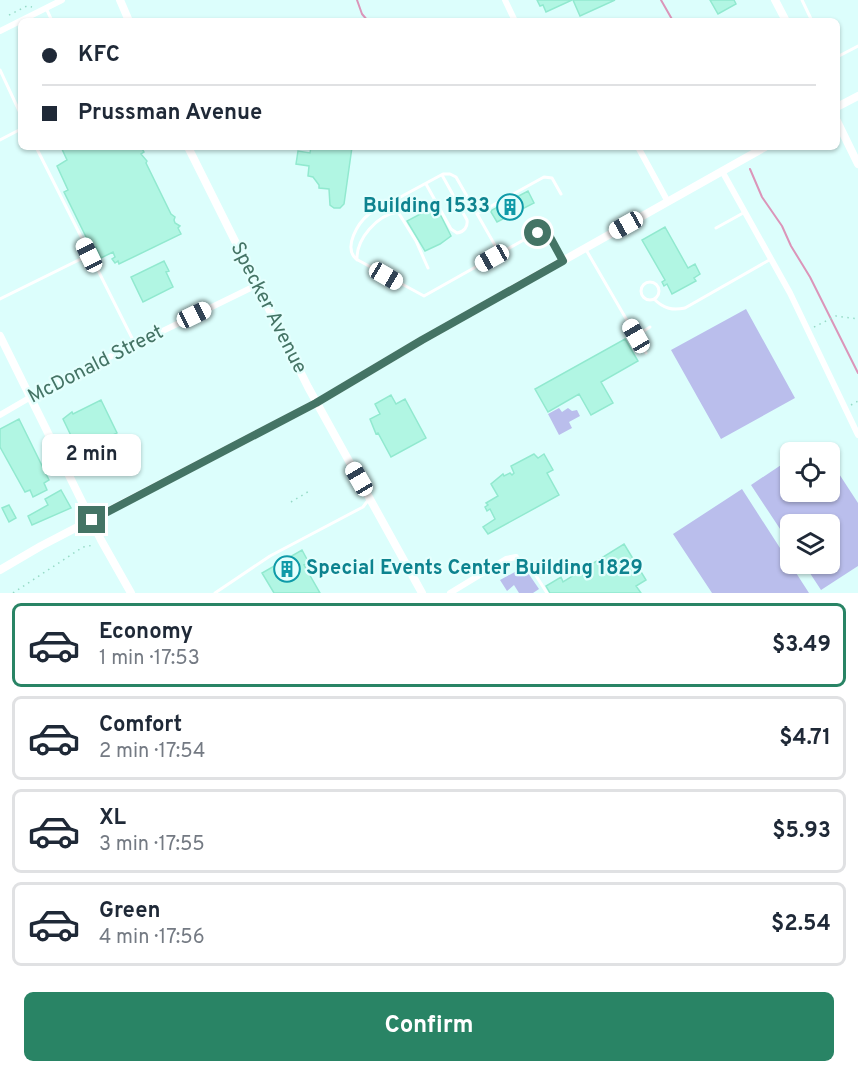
<!DOCTYPE html>
<meta charset="utf-8">
<style>
:root{--surface:#fff;--page:#f2f2f3;--text:#1f2937;--muted:#747a83;--line:#e0e1e3;--accent:#298465}
body{margin:0;font-family:Overpass,sans-serif;background:var(--page);color:var(--text);height:100vh;display:flex;flex-direction:column;font-size:22px;white-space:nowrap}
*{box-sizing:border-box;margin:0}
p{font-size:20px;color:var(--muted)}
.icon{flex:none;width:33px;height:33px;fill:none;stroke:currentColor;stroke-width:2;stroke-linecap:round;stroke-linejoin:round}
.map{position:relative;height:593px;overflow:hidden}
.sheet{display:flex;flex-direction:column;background:var(--surface);flex:1}
.sheet>*{flex:none}
.hud{position:absolute;left:18px;top:18px;width:822px;height:132px;border-radius:9px;box-shadow:0 2px 4px #0004;display:grid;align-content:center;height:132px;padding:0 24px;background:var(--surface)}
.tools{position:absolute;left:780px;top:442px;display:grid;gap:12px}
.tools a{display:grid;place-items:center;width:60px;height:60px;border-radius:9px;background:var(--surface);box-shadow:0 2px 4px #0004;font-size:30px}
.end{position:absolute;width:27px;height:27px;margin:-14px;border:8px solid #447465;background:#fff;box-shadow:0 0 0 3px #fff}
.from{border-radius:50%}
.bubble{position:absolute;height:42px;border-radius:9px;background:var(--surface);box-shadow:0 2px 4px #0004;font-size:20px;font-weight:700;line-height:42px;text-align:center}
.car{position:absolute;width:18px;height:36px;margin:-18px -9px;border-radius:8px;box-shadow:0 0 4px 2px #0007;background:linear-gradient(#fff 24%,#345 0 40%,#fff 0 76%,#345 0 86%,#fff 0)}
.hud b{display:flex;align-items:center;gap:21px;height:57px;font-size:22px}
.hud b+b{border-top:2px solid var(--line)}
.hud i{width:15px;height:15px;background:var(--text)}
ul{padding:10px 0 0;list-style:none}
li{display:flex;align-items:center;gap:18px;height:84px;margin:0 12px 9px;padding:0 12px;border:3px solid var(--line);border-radius:9px}
li div{flex:1}
li b{display:block;font-size:22px}
li em{font-style:normal;font-weight:700}
li.current{border-color:var(--accent)}
li>.icon{width:54px;height:54px;stroke-width:1.5}
.button{display:flex;gap:12px;margin-top:auto;padding:12px 24px}
.button a{flex:1;height:69px;border-radius:9px;background:var(--accent);color:#fff;font-size:24px;font-weight:700;line-height:69px;text-align:center}
.map>svg:first-child{display:block}
</style>
<div class="map">
<svg width="858" height="593" viewBox="0 0 858 593">
<rect width="100%" height="100%" fill="#dcfefc"/>
<!-- green -->
<path fill="#babeec" d="M746 309 795 398 721 439 671 350Z
M559 408 562 412 568 408 572 411 577 410 580 416 569 422 572 428 559 435 548 414Z
M790 459V492H830V460L858 503V566L821 590 804 564H830V525H790V544L751 485Z
M742 489 809 593H712L673 534Z
M524 567 539 589 533 593H519L514 585 507 591 500 580Z"/>
<g fill="none" stroke-linecap="round" stroke-linejoin="round">
<!-- stream -->
<path stroke="#db95b9" stroke-width="2" d="M357 0 362 14 368 21
M661 0 673 21
M261 21H274
M736 147 737 149
M750 169 762 197 782 226 791 246 810 277 858 373"/>
</g>
<!-- building -->
<path fill="#b1f6e3" stroke="#91e9cf" stroke-width="1.5" d="M537 0H572L546 12 543 5 540 6Z
M573 0H615L580 16Z
M710 0H734L736 4 718 14Z
M61 147H141L144 152 141 154 147 161 146 163 171 214 175 217 174 220 175 223 180 226 178 228 181 234 119 264 118 261 115 263 112 259 115 257 113 252 101 258 96 247 92 249 64 192 68 190 57 166 67 160Z
M311 147H352L344 204 340 208H334L330 205 329 189 319 188V185L313 177 308 176 309 166 296 164 298 151 310 153Z
M528 191 534 203 497 222 491 212 492 210Z
M435 204 451 236 440 244 425 251 407 221 428 210 427 209Z
M665 227 688 268 695 264 700 274 694 278 696 281 672 294 667 284 664 286 662 282 665 280 642 240Z
M164 261 169 271 166 272 173 287 143 302 131 277Z
M625 339 638 361 601 382 613 403 591 415 579 394 548 412 535 389Z
M391 395 396 404 405 399 426 438 391 457 378 433 376 434 370 419 380 414 375 404Z
M101 400 117 433 81 451 78 445 76 446 63 419 72 412 73 414Z
M19 419 49 480 44 483 47 490 33 497 30 490 25 492 0 447V429Z
M534 454 538 458 544 454 553 470 547 473 559 495 488 534 483 527 495 519 490 509 487 511 485 507 488 505 486 503 498 496 491 484 503 474 504 476 510 473 512 475 514 473 511 466Z
M61 490 71 508 32 525 28 516 48 505 45 499Z
M9 505 16 518 9 522 2 508Z
M624 544 646 580 636 586 641 593H550L546 586 561 577 563 582Z
M302 550 309 563 304 565 320 593H274L262 573Z"/>
<g fill="none" stroke-linecap="round" stroke-linejoin="round">
<!-- path -->
<path stroke="#95dac6" stroke-width="1.5" stroke-dasharray="1.5 4.5" stroke-linecap="butt" d="M9 15 27 6 32 7
M814 327 836 316 858 319
M851 405 858 401
M291 502 311 490
M13 593 83 547 94 545"/>
<!-- service -->
<path stroke="#fff" stroke-width="3" d="M802 0 812 21
M46 8 52 21
M837 57 858 46
M0 70 21 115
M0 140 21 129
M36 147 135 344
M426 184 451 229 457 233C464 232 468 227 467 220L442 175
M477 214 544 177 552 178 561 194
M716 228 745 212
M585 248 646 353
M500 254 456 177 450 174H443L369 214C358 223 343 247 356 259L424 296 545 228 562 259
M357 260C356 239 377 215 398 212L416 241 428 268
M641 291a9 9 0 1 1 18 0a9 9 0 1 1-18 0Z
M0 299 89 255
M654 299C663 308 672 311 685 308L771 259
M636 336 650 327
M516 557 528 563 547 593
M215 593 270 556 363 507 369 499"/>
<!-- minor -->
<path stroke="#fff" stroke-width="6" d="M505 0 515 21
M0 31 62 0
M638 147 668 202
M722 171 790 293 858 435
M0 415 48 387 257 285
M450 593 506 559 516 557"/>
<!-- tertiary -->
<path stroke="#fff" stroke-width="8" d="M120 0 129 21
M837 107 858 96
M188 147 308 387 422 593
M0 336 101 540 131 593
M0 570 41 546 316 403 422 340 765 147"/>
<!-- secondary -->
<path stroke="#fff" stroke-width="8" d="M775 0 786 21
M837 121 858 164"/>
</g>
<g fill="none" stroke-linecap="round" stroke-linejoin="round">
<!-- route -->
<path stroke="#447465" stroke-width="8" d="M92 520 316 403 422 340 563 261 545 228 538 233"/>
</g>
<!-- icons -->
<defs>
<g id="building-ring" transform="scale(1.35)"><circle r="9.5" fill="#e4fffd" stroke="#0f9aa8" stroke-width="1.5"/><path d="M-4-6H4V6H1V3H-1V6H-4ZM-2.5-4.3h1.7v1.8h-1.7ZM.8-4.3h1.7v1.8H.8ZM-2.5-1h1.7V.8h-1.7ZM.8-1h1.7V.8H.8Z" fill="#0f9aa8"/></g>
</defs>
<g fill-rule="evenodd">
<use href="#building-ring" x="510" y="207"/>
<use href="#building-ring" x="287" y="569"/>
</g>
<g text-anchor="middle" dominant-baseline="central" stroke-width="4.5" stroke-linejoin="round" paint-order="stroke">
<!-- culture labels -->
<g font-size="20" font-weight="bold" fill="#0d838f" stroke="#e4fffd" text-anchor="end">
<text x="490" y="207">Building 1533</text>
<text x="306" y="569" text-anchor="start">Special Events Center Building 1829</text>
</g>
<!-- street labels -->
<g font-size="20" fill="#447465" stroke="#e4fffd">
<text transform="translate(268 308) rotate(63)">Specker Avenue</text>
<text transform="translate(96 365) rotate(-27)">McDonald Street</text>
</g>
</g>
</svg>
<div class="tools">
<a><svg class="icon" aria-label="locate" viewBox="0 0 24 24"><circle cx="12" cy="12" r="6"/><path d="M12 2v4M12 18v4M2 12h4M18 12h4"/></svg></a>
<a><svg class="icon" aria-label="layers" viewBox="0 0 24 24"><path d="M12 4l9 5-9 5-9-5zM3 14l9 5 9-5"/></svg></a>
</div>
<i class="end from" style="left:538px;top:233px"></i>
<i class="end" style="left:92px;top:520px"></i>
<div class="bubble" style="left:42px;top:434px;width:99px">2 min</div>
<i class="car" style="left:626px;top:225px;rotate:241deg"></i>
<i class="car" style="left:89px;top:255px;rotate:334deg"></i>
<i class="car" style="left:492px;top:258px;rotate:241deg"></i>
<i class="car" style="left:386px;top:276px;rotate:120deg"></i>
<i class="car" style="left:194px;top:315px;rotate:64deg"></i>
<i class="car" style="left:636px;top:336px;rotate:330deg"></i>
<i class="car" style="left:359px;top:479px;rotate:330deg"></i>
<div class="hud">
<b><i class="from"></i>KFC</b>
<b><i></i>Prussman Avenue</b>
</div>
</div>
<section class="sheet">
<ul>
<li class="current"><svg class="icon" aria-label="car" viewBox="0 0 24 24"><path d="M5 17H2v-5l4-1 3-4h7l3 4 3 1v5h-3M9 17h6M6 11h13"/><circle cx="7" cy="17" r="2"/><circle cx="17" cy="17" r="2"/></svg><div><b>Economy</b><p>1 min · 17:53</p></div><em>$3.49</em></li>
<li><svg class="icon" aria-label="car" viewBox="0 0 24 24"><path d="M5 17H2v-5l4-1 3-4h7l3 4 3 1v5h-3M9 17h6M6 11h13"/><circle cx="7" cy="17" r="2"/><circle cx="17" cy="17" r="2"/></svg><div><b>Comfort</b><p>2 min · 17:54</p></div><em>$4.71</em></li>
<li><svg class="icon" aria-label="car" viewBox="0 0 24 24"><path d="M5 17H2v-5l4-1 3-4h7l3 4 3 1v5h-3M9 17h6M6 11h13"/><circle cx="7" cy="17" r="2"/><circle cx="17" cy="17" r="2"/></svg><div><b>XL</b><p>3 min · 17:55</p></div><em>$5.93</em></li>
<li><svg class="icon" aria-label="car" viewBox="0 0 24 24"><path d="M5 17H2v-5l4-1 3-4h7l3 4 3 1v5h-3M9 17h6M6 11h13"/><circle cx="7" cy="17" r="2"/><circle cx="17" cy="17" r="2"/></svg><div><b>Green</b><p>4 min · 17:56</p></div><em>$2.54</em></li>
</ul>
<div class="button"><a>Confirm</a></div>
</section>
